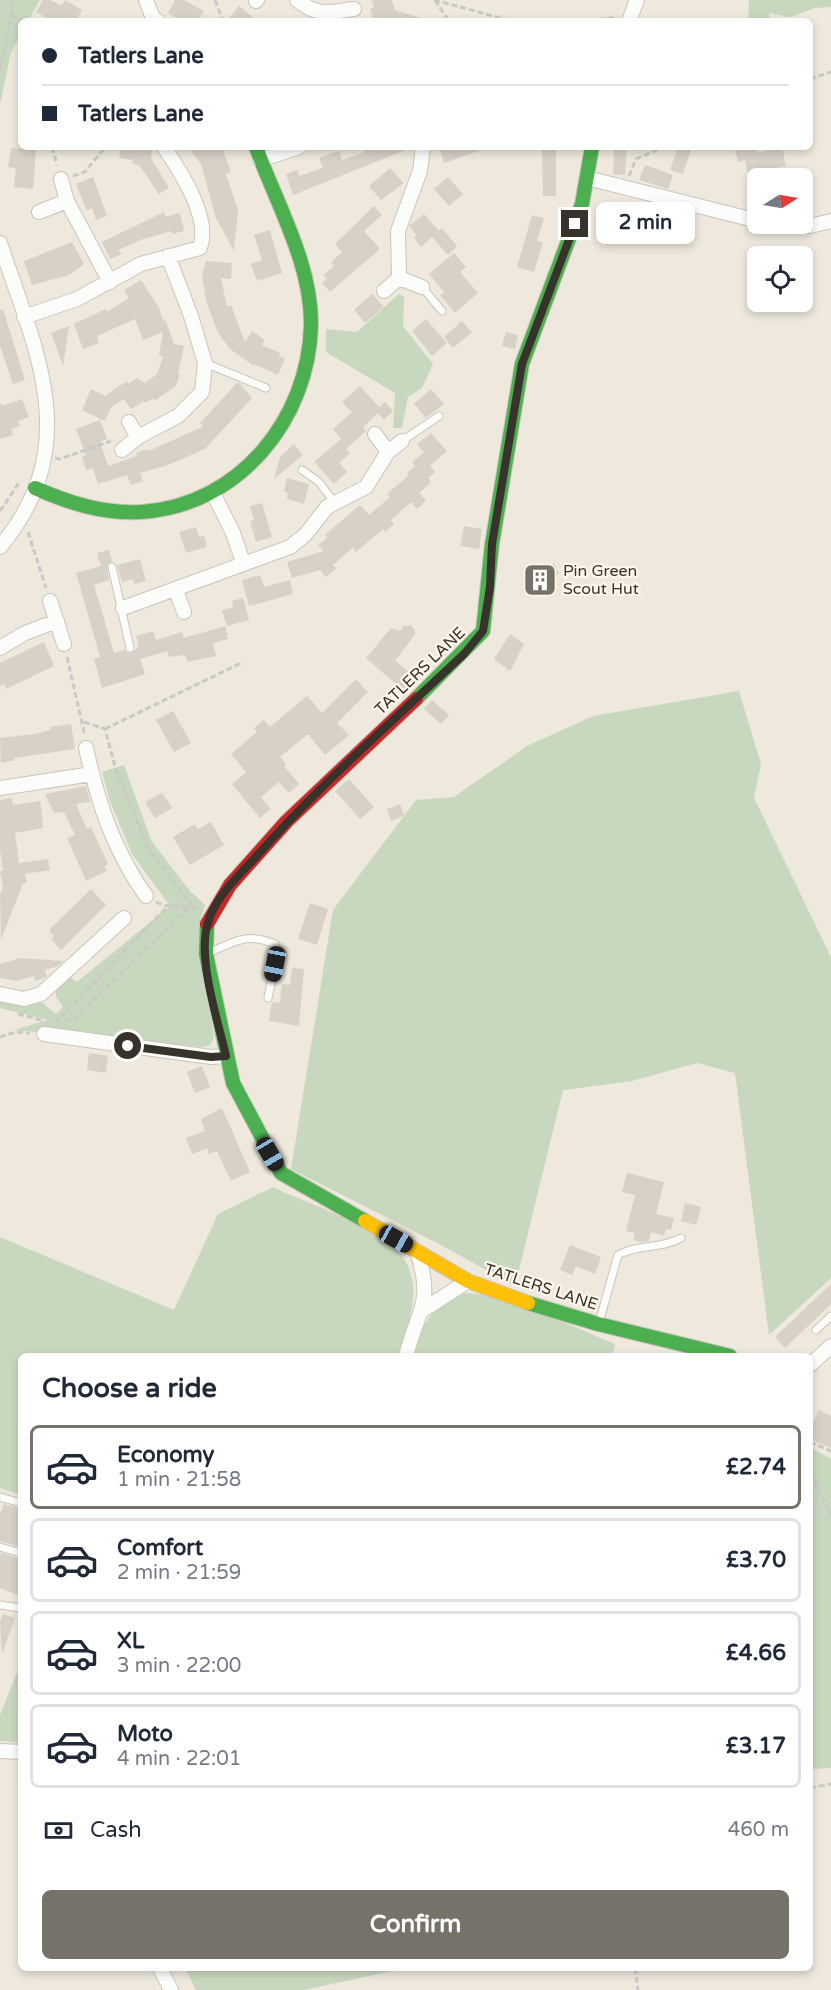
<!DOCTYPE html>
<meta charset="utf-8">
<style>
:root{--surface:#fff;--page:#f2f2f3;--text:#1f2937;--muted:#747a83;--line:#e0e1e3;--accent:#777269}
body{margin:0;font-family:"Varela Round",sans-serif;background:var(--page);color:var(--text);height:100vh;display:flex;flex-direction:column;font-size:22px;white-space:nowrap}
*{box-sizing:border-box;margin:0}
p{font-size:20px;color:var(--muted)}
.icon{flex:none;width:33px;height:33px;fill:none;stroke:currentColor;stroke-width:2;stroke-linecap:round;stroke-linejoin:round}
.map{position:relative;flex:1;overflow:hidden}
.sheet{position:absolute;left:18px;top:1353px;width:795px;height:618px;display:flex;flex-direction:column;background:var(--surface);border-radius:9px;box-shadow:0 3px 9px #0003}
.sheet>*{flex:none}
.hud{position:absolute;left:18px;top:18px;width:795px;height:132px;border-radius:9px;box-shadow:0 3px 9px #0003;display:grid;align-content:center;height:132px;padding:0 24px;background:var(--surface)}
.needle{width:39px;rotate:79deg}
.buttons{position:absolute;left:747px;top:168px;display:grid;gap:12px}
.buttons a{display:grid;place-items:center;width:66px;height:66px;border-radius:9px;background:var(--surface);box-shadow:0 3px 9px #0003;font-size:30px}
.end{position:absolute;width:27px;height:27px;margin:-14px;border:8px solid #37322a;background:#fff;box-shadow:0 0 0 3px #fff}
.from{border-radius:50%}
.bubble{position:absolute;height:42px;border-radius:9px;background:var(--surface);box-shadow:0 3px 9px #0003;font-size:20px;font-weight:700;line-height:42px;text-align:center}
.car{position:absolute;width:18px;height:36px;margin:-18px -9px;border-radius:8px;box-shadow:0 0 4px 2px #0007;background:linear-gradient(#222 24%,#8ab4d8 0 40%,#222 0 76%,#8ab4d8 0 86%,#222 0)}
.hud b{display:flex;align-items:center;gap:21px;height:57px;font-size:22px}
.hud b+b{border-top:2px solid var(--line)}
.hud i{width:15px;height:15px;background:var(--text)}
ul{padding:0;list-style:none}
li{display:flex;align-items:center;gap:18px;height:84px;margin:0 12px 9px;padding:0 12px;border:3px solid var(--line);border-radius:9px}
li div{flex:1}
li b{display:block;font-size:22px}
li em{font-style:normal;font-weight:700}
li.selected{border-color:var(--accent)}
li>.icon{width:54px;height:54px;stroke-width:1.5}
h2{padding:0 24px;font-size:27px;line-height:72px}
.pay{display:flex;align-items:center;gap:15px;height:66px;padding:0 24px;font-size:22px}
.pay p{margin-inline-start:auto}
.cta{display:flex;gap:12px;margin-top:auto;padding:12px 24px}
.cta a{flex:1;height:69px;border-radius:9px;background:var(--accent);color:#fff;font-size:24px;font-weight:700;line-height:69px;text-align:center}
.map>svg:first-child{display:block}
</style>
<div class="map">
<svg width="831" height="1990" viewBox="0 0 831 1990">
<rect width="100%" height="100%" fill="#eee8dd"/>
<!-- green -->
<path fill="#c8d8bf" d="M0 0H40L28 21H21V34L11 52 0 105Z
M749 0H831V7L815 8 790 17 769 13 770 21H748Z
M399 294 404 297 403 326 433 364 422 388 408 397 402 428H393L395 393 326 352V329L357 332Z
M739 691 761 764 754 798 831 957V1278L769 1335 735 1073 697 1063 632 1081 563 1090 515 1286 441 1245 291 1169 333 910 416 800 454 797 527 746 593 716Z
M124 765 151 840 190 891 205 905 199 923 214 1038 210 1045 203 1047 14 1030 48 1020 0 1008V1000L22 1005 41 1002 56 1014 63 1007 56 997V988L68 976 77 982 170 906 132 854 110 801 102 772Z
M273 1187C309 1204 364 1222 394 1247 403 1254 410 1268 412 1279 417 1303 406 1333 398 1356H21V1495L0 1488V1237L174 1310 218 1214Z
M468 1293C513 1296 572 1327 615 1344L612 1356H410C421 1327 435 1298 468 1293Z
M810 1447 831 1459V1768L810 1769Z
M21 1663V1743L0 1741V1715Z
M185 1968H406L304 1990H196Z"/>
<!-- building -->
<path fill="#d7d1c8" d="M43 0H50L62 6 65 0 82 10 76 21H53L36 12Z
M175 0H184L204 11 198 21H182L168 13Z
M372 0H392L395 10 423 19 422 21H374L370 9 374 7Z
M239 6 258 21H227Z
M121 147 152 150 151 158 169 188 159 194 139 165 132 164 133 160 119 158Z
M188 147H222L231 172 226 174 238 210 234 251 216 218 201 164Z
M363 147 408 149 293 195 286 174 297 170 299 176 323 168 319 158 339 151 342 160 365 152Z
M439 147H484V149L444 163Z
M542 147H556V196H543Z
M614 147H627L625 175 613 174Z
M678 147H692L683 174 670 170Z
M742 147H756L757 153 782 147 786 166 761 171 763 178H749L745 160 738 162 735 150Z
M11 148 36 150 33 189 14 187 16 168 8 167Z
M645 165 673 175 668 189 639 180Z
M390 168 404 183 381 200 369 186Z
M93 177 107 216 96 220 92 208 87 211 76 184Z
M448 177 463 194 449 206 434 189Z
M374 206 382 215 364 231 380 249 330 292 322 283 327 279 323 275 334 266 331 262 342 252 335 244Z
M164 212 165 217 180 213 184 231 172 234 171 231 140 240 119 250 121 254 110 259 102 242Z
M424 214 439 231 421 247 414 238 417 235 409 226Z
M532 215 544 218 537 241 543 242 534 272 517 267Z
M442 228 457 246 448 255 432 237Z
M270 230 282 273 257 281 251 264 262 260 254 235Z
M72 242 84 264 69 275 32 285 24 261Z
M454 253 466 267 460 272 478 293 455 313 440 295 444 292 429 274Z
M206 261 232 263 231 279 221 278 227 307 231 305 245 342 252 331 265 340 262 345 280 353 279 356 285 359 278 375 254 364V366L230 349 218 333 207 304 202 275Z
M141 280 159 308 164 323 165 318 174 344 184 346 178 373 180 374 176 386 154 401 153 398 145 403 144 401 131 409 124 399 111 407 105 421 82 410 91 389 105 396 127 381 128 384 137 378 145 383 157 374 163 356 159 355 163 332 143 340 135 319 97 336 99 343 83 349 74 324 106 309 107 312 129 298 124 290Z
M372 294 384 307 365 323 354 310Z
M3 309 25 380 13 384 0 346V310Z
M426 319 447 343 432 356 412 331Z
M462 321 472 332 453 348 444 337Z
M69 326 63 366 51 333Z
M506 332 518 335 515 349 502 346Z
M238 382 252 398 205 449 165 466 140 473 143 481 131 485 127 475 98 484 93 468 86 470 82 457 86 455 76 429 100 420 107 439 100 442 108 466 137 456 136 453 148 449 149 451 204 426 200 423Z
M360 386 379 407 385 402 393 411 384 420 378 413 363 427 366 431 346 449 350 453 339 463 347 472 334 484 314 462 341 439 333 429 352 412 342 402Z
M431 389 444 404 426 418 414 404Z
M22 399 29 417 18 421 20 426 11 429 13 435 0 439V403L2 406Z
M431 433 447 451 430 466 435 472 428 478 431 482 419 493 426 501 417 509 411 502 391 520 394 524 385 532 383 529 356 552 353 547 333 565 336 568 326 577 320 570 292 578 287 562 324 551 318 545 327 538 325 535 360 505 369 515 390 497 387 494 409 475 407 473 415 466 412 462 424 452 417 444Z
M294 444 303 455 274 479 280 457Z
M287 478 309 484 304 504 287 499 288 493 284 492Z
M262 503 272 537 256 542 250 521 254 520 250 506Z
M464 526 482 529 479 549 460 546Z
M196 527 199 537 204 536 207 547 186 553 179 532Z
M109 550 112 561 107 566 109 580 94 585 114 653 125 650 128 653 133 652 139 646 136 636 153 631 156 640 182 632 184 638 225 626 228 639 213 643 216 656 187 662 185 655 169 657 167 651 140 659 145 674 102 688 94 659 100 657 76 573 101 566 97 553Z
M140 559 146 581 134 584 133 579 122 582 117 565Z
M554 563 559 574 535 587 529 578Z
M260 575 264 587 290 580 293 594 249 606 242 580Z
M243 598 249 620 227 626 222 610 233 607 232 601Z
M410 625 414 628 415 634 395 661 419 680 406 693 366 658 391 628 400 631 404 626Z
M510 634 524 644 510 671 494 659Z
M44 642 54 666 6 689 4 684 0 686V663Z
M356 679 368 692 337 723 349 735 325 755 308 734 280 757 286 764 284 766 299 784 289 793 279 782 261 797 271 809 260 818 232 784 246 772 231 754 257 732 254 728 264 720 270 727 307 696 322 713Z
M432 700 449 715 441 724 424 709Z
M173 711 191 743 174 752 156 720Z
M71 724 75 749 14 758 15 760 1 763 0 738 34 734 50 730V727Z
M349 779 374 807 360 819 335 791Z
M86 786 90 802 76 804 87 829 91 827 108 864 104 866 107 871 86 881 67 838 75 835 64 812 54 813 45 794Z
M162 793 172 808 155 818 145 802Z
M12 798 13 805 40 801 42 816 43 828 15 833 19 863 48 859 50 870 25 874 27 883H23L1 940 0 895 3 888 0 871H3L0 850V800Z
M400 804 404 816 391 821 387 809Z
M211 822 224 845 190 865 173 837 195 824 198 829Z
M91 889 106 905 61 950 51 939 54 936 49 930Z
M310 903 328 909 317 945 298 939Z
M20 958 64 961 58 966 45 970 47 977 35 981 34 976 16 981 0 978V964Z
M292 968 304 969 299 1026 269 1021 272 1002 280 1003 282 984 290 985Z
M89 1053 108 1056 106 1073 87 1070Z
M202 1066 210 1087 195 1093 187 1072Z
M222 1108 250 1172 231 1181 217 1151 209 1154 207 1148 192 1154 186 1138 205 1131 201 1119Z
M627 1173 664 1182 656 1214 674 1218 671 1230 666 1229 664 1236 651 1232 649 1241 642 1242 633 1240 635 1233 626 1231 635 1195 622 1192Z
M685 1203 701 1207 696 1225 681 1221Z
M570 1245 601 1257 595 1274 576 1266 572 1275 560 1270Z
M831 1284V1304L785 1348 775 1337Z
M819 1410 831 1416V1448L810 1439V1429Z
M4 1504 21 1509V1547L0 1541V1514Z
M0 1553 21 1559V1596L0 1588Z
M3 1614 15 1618 2 1654 0 1621Z"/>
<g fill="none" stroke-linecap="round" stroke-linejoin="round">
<!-- lane casing -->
<g stroke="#cac5bc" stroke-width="9">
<path id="lane" d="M422 287 442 311
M205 363 266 388
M402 441 439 416
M302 470 319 482 334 502
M112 567 130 648
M208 953C234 942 247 932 275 944V964L268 998
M599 1323 618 1255C638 1244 661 1249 681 1238
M816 1330 831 1316
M0 1497 21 1503
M0 1547 21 1553
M0 1605 21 1608"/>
</g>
<!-- street casing -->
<g stroke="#cac5bc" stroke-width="16">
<path id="street" d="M146 0 153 18 158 21
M297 0C318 17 329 12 354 9
M256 1 257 0
M629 21 637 0
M260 160 299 147
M587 178 758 221
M61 179 67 201 110 282
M39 212 67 201
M768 224 810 226 831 221
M0 243C36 352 85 445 0 547
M399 278 398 231 420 171 423 147
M399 278 422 287
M384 291 399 278
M24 317 77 299 141 264 200 248C211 218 181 172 164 147
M129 422 138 437
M375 434 388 452
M122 450 138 437 178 416 202 392 205 363 191 316 168 256
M212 491 233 533 243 562
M176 591 184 612
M50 601 64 644
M123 608 290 547 306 534 327 507 366 487 388 452 402 441
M0 648 25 633 57 621
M86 748C98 803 113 849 146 896
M0 788 92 774
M0 994 24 999 41 994 124 918
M44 1034 211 1057 226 1056
M423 1310 468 1281
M406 1356C418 1308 434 1305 417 1251
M810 1365 831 1346
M0 1751 21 1752
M160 1968 171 1990"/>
</g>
<!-- fast casing -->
<g stroke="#cac5bc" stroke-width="16">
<path id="fast" d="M35 488C69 503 103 514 141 512 239 506 309 419 311 325 312 264 276 203 256 147
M416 699 483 631 492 544 522 364 582 204 592 147
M207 924 206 954 233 1083 281 1173 365 1221
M528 1303 598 1324 730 1356"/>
</g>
<!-- slow casing -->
<g stroke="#cac5bc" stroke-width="16">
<path id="slow" d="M365 1221 468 1281 528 1303"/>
</g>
<!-- jam casing -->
<g stroke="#cac5bc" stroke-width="16">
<path id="jam" d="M207 924 230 885 287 821 416 699"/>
</g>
<!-- path -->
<path stroke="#cbc9c5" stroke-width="3" stroke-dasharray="6 3" stroke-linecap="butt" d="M215 0 223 21
M434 0 512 21
M435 0 449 21
M12 15 21 21
M590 21 617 17
M0 71 14 0
M810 79 831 72
M52 147 57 165
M73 176 85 172 105 147
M629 176 636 159 663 147
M55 458 60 459 111 441
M0 511 19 483
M28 532 46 588
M67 657 85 736
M105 729 243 662
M156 902C171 910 183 903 199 908
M18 1014 41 1020
M65 1021 73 1020 191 905 148 848 116 770 105 729 84 722
M55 1023 167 907
M0 1037 16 1032 30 1033
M810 1442 831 1451
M810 1472 831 1515
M810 1788 831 1784
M635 1968 638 1990"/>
<!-- lane -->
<use href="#lane" stroke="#fcfcfa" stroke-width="7"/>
<!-- street -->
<use href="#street" stroke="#fcfcfa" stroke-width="14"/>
<!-- fast -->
<use href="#fast" stroke="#4caf50" stroke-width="14"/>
<!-- slow -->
<use href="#slow" stroke="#ffc107" stroke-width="14"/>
<!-- jam -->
<use href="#jam" stroke="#c62828" stroke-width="14"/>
</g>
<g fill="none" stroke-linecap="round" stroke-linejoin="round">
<!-- route -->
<path stroke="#37322a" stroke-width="8" d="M128 1046 211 1057 226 1056C218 1021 198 961 207 926 213 900 236 878 254 859 318 786 393 721 464 654L483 631 490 587 492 544 522 364 575 224"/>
</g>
<!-- icons -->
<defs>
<g id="building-square" transform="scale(1.725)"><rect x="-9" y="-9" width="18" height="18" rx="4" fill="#777269" stroke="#fff7eb"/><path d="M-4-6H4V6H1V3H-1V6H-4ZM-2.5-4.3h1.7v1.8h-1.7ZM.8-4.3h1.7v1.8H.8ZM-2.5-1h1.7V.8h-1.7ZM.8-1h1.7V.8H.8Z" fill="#fff"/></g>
</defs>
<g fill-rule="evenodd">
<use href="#building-square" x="540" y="580"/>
</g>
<g text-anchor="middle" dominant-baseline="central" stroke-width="4.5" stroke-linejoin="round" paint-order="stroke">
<!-- poi labels -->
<g font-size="16" fill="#37322a" stroke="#fff7eb" text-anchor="start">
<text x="563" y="571">Pin Green<tspan x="563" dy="18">Scout Hut</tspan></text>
</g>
<!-- street labels -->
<g font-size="16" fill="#37322a" stroke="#fff7eb">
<text transform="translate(420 671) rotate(-44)">TATLERS LANE</text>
<text transform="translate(541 1287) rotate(18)">TATLERS LANE</text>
</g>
</g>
</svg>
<div class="buttons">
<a><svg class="needle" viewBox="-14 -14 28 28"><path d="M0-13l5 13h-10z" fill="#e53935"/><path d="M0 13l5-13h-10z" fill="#747a83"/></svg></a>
<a><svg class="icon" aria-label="locate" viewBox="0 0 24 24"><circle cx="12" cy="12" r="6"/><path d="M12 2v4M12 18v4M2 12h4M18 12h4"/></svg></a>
</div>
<i class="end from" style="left:128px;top:1046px"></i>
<i class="end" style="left:575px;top:224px"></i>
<div class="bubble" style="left:596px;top:202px;width:99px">2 min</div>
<i class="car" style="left:275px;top:964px;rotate:191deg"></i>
<i class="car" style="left:270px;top:1154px;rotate:150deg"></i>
<i class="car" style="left:396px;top:1239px;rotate:119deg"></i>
<div class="hud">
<b><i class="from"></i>Tatlers Lane</b>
<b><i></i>Tatlers Lane</b>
</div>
<section class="sheet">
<h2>Choose a ride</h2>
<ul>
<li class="selected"><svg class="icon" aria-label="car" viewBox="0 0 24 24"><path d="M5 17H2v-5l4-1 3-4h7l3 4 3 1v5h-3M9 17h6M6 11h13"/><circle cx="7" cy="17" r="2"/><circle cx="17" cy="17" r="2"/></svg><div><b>Economy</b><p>1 min · 21:58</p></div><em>£2.74</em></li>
<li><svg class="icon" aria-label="car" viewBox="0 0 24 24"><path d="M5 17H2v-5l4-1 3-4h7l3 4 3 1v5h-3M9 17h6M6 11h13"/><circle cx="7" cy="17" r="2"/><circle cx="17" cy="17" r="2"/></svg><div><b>Comfort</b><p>2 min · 21:59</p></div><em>£3.70</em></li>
<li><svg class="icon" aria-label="car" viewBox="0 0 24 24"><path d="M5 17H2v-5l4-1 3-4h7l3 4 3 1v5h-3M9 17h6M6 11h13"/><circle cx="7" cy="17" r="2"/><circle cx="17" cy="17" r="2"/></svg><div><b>XL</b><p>3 min · 22:00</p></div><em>£4.66</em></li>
<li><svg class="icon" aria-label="car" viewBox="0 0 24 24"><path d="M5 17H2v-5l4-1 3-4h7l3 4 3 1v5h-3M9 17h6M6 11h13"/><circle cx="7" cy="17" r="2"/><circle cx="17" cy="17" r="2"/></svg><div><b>Moto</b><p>4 min · 22:01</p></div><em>£3.17</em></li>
</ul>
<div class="pay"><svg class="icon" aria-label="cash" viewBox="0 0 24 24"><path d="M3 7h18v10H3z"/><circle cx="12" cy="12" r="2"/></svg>Cash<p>460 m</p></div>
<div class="cta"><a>Confirm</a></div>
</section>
</div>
